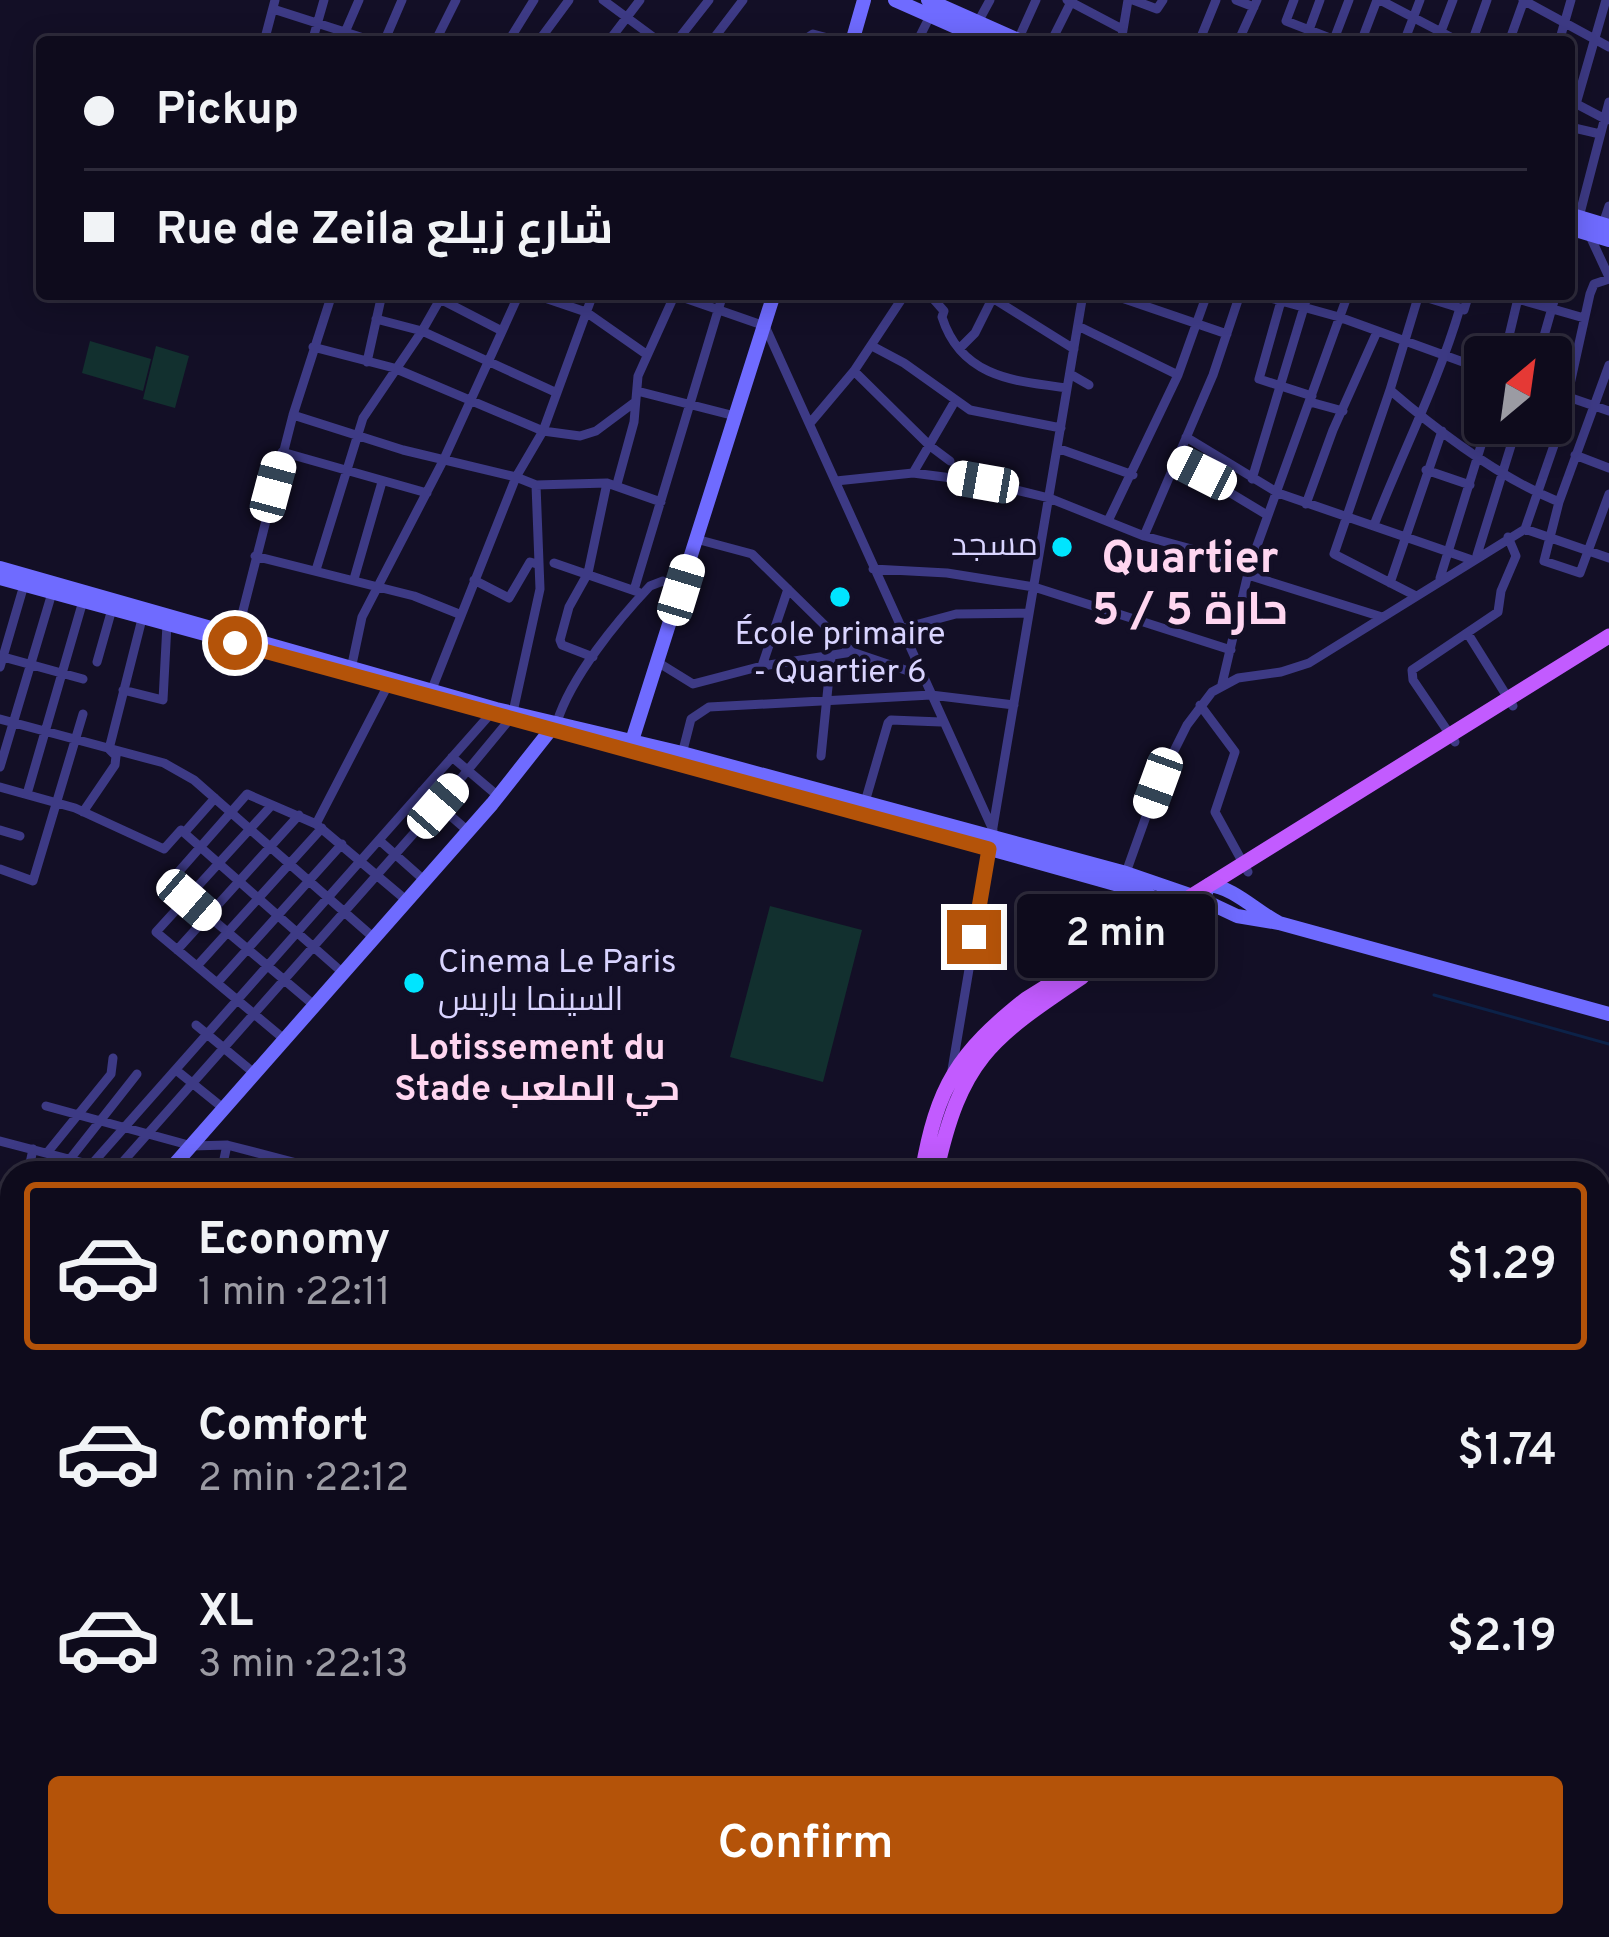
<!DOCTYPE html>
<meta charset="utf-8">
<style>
:root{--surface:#0e0b1c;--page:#171425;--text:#f1f3f6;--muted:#9b9ba3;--line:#2e2b3b;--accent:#b45309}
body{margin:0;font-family:Overpass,Cairo,sans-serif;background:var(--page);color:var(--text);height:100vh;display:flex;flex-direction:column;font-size:45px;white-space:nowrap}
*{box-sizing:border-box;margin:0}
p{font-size:39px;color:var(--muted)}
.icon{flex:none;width:66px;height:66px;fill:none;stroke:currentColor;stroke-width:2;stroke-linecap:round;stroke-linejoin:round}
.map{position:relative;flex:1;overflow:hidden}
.details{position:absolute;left:0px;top:1161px;width:1611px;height:777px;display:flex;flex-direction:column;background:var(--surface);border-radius:36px 36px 0 0;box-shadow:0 6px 30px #0003,0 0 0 3px var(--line)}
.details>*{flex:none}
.top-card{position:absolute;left:36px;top:36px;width:1539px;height:264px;border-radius:12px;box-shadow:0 6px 30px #0003,0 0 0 3px var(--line);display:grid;align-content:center;height:264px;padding:0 48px;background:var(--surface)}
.needle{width:78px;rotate:29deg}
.controls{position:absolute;left:1464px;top:336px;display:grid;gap:24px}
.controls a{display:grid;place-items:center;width:108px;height:108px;border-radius:12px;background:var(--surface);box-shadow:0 6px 30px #0003,0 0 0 3px var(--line);font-size:60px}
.end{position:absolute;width:54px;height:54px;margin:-27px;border:15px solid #b45309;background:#fff;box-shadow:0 0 0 6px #fff}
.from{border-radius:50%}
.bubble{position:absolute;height:84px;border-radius:12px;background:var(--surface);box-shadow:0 6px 30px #0003,0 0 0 3px var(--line);font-size:39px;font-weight:600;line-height:84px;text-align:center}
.car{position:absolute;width:36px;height:72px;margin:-36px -18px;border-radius:15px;box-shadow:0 0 9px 3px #0007;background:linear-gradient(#fff 24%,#345 0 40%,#fff 0 76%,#345 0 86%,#fff 0)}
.top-card b{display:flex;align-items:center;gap:42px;height:114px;font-size:45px}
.top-card b+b{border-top:3px solid var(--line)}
.top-card i{width:30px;height:30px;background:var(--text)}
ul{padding:21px 0 0;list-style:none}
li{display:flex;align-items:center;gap:36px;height:168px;margin:0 24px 18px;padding:0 24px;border:6px solid transparent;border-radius:12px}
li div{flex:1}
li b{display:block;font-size:45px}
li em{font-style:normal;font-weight:600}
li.on{border-color:var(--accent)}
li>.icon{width:108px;height:108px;stroke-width:1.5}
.button{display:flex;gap:24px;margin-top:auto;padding:24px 48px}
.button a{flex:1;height:138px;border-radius:12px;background:var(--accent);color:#fff;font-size:48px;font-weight:600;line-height:138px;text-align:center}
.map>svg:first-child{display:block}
</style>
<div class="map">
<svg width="1609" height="1937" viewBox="0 0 1609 1937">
<rect width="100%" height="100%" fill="#130f26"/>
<!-- green -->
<path fill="#12302f" d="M90 341 151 359 143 391 82 373Z
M156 346 189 356 175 408 143 399Z
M770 906 862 930 823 1082 730 1057Z"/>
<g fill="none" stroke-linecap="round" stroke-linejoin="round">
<!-- stream -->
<path stroke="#0c2248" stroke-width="3" d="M1434 995 1609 1044"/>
<!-- street -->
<path stroke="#3d3a85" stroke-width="9" d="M603 0 660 42
M1067 0 1122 29
M1133 0 1157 9 1163 0
M1236 0 1254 7
M1294 0 1286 21 1340 42
M1380 0 1460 42
M1523 0 1609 47
M273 9 376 42
M978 22 990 0
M346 30 359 0
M1309 30 1320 0
M1018 40 1036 0
M264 42 275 0
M312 42 324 0
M384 42 402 0
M435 42 456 0
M508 42 534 0
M538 42 569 0
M608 42 640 0
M676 42 709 0
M711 42 743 0
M801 42 813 34 843 42
M917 42 930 16
M1051 42 1072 0
M1121 42 1128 0
M1199 42 1216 0
M1238 42 1257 0
M1333 42 1349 0
M1361 42 1377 0
M1404 42 1420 0
M1437 42 1453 0
M1472 42 1487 0
M1509 42 1524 0
M1559 42 1571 0
M1569 100 1607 120
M1576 104 1606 0
M1569 132 1570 127 1600 134
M1579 217 1609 102
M1603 224 1609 206
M1589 234 1609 277
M422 294 440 299 502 331
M533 294 586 312 646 354
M673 294 765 326 993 830
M929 294 944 311 942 317C961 377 1013 381 1067 388
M986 294 1074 349
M1110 294 1227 334
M1256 294 1339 317 1485 370
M1415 294 1460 308
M1419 294 1390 390C1440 433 1498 477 1559 502
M1518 299 1584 318
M1281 301 1259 379 1312 396
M376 319 422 331 555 392
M1078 326 1178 375
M872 346 904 363 970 410 1061 428
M313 347 394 368 543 431 580 436 596 431 635 402
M961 347 975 333 992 299
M1504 357 1519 294
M1538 357 1556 294
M367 362 382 294
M1609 365 1559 502 1544 561 1580 573 1609 494
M854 371 930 446 950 461
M1070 374 1089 385
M1390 390 1334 554 1416 596
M637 391 735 416
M1551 391 1609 411
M1310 402 1343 411
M293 415 403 450 516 477 536 485 607 483 661 502
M811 422 854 371 905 294
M1186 437 1278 493 1472 560
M1057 448 1133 475
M282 452 427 493
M1575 455 1609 468
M1176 460 1267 515
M1426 470 1470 485
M913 473 955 401
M1252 479 1308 294
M836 481 913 473 983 482 1049 498 1144 536 1250 565
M617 484 634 422 638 376 675 294
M1306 504 1333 430 1376 334
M1108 521 1178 375 1207 294
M1374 525C1402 453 1438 383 1460 308L1464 310 1469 294
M1525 529 1561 425 1590 294 1594 284 1609 279
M1144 536 1213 375 1240 294
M696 539 752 554 852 652 920 675
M1477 555 1518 423
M255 556 414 596 459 614
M554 563 638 592
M873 569 947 573 1034 587 1231 650
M316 570 363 418 422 331 443 294
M1248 575 1382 617
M1440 578 1488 423
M354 579 382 482
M474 580 509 598 530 562 537 564
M1390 583 1442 431
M634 590 723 294
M900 629 956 614 1029 613
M1468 634 1513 706
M236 638 293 415 332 294
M0 656 83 679
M593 657 562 645 560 640 569 607 588 573 607 483
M97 662 112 609
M659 663 693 684 762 666 852 652
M762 666 788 589
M0 667 24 585
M351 669 362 617 443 461 519 294
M1222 684 1250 565 1348 294
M123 690 163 700 167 624
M430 694 516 477 543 431 593 294
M1200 705 1235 752 1215 812 1248 872
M513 712 540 589 536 485
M0 719 164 763 194 780 374 938
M557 722C571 677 617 621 650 586L663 581 681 590
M1455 742 1413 680 1412 670 1498 612 1501 591 1516 556 1508 537
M682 754 691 719 709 707 931 695 1014 705
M821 756 831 657
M452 757 498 796
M0 767 52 593
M0 787 75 808 164 849 181 830 343 973
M422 791 468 831
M27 794 83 601
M865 802 888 723 891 720 941 722
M271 806 156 932 284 1039
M83 812 115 765 116 756 109 749 143 615
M316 824 388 685
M0 830 20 836
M184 833 215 798
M379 840 424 880
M0 869 33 881 83 714
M1124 878 1158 783 1187 725 1212 692 1238 678 1281 672 1309 663 1525 529 1609 558
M177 950 299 815
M197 966 322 828
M217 983 342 844
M315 1006 173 886 174 877 247 794 316 824 406 900
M196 1025 254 1073
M176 1070 223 1108
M952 1070 1083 294
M46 1106 192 1146 227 1145 335 1173
M0 1141 122 1173
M47 1153 111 1074 113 1058
M28 1173 33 1149
M59 1173 137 1074
M84 1173 494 710
M113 1173 438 806 510 719
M221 1173 227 1145
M0 1192 12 1195
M0 1242 12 1224
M0 1245 12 1248
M1599 1400 1609 1403
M1599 1662 1609 1665
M0 1689 12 1676
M0 1874 12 1866
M1599 1925 1609 1928
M127 1937 129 1926
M318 1937 321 1926
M574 1937 577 1926
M1236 1937 1239 1926"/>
<!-- secondary -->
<path stroke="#6f6bff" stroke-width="14" d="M895 0 990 42
M928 0 1023 42
M852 42 864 0
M1569 214 1609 226
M1569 228 1609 240
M0 568 496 709 682 753 1126 873 1193 896 1194 906 1175 908 1140 891 990 849 0 578
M630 747 774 294
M1279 923C1256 911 1233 887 1209 885L1203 900 1237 916 1279 923 1609 1014
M167 1173 492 804 556 723
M0 1360 12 1346
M0 1468 12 1471
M0 1495 12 1498
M29 1937 47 1926
M57 1937 75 1926"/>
<!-- primary -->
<path stroke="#c25bff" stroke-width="15" d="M922 1173C937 1086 958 1053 1026 999L1609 636
M936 1173C961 1060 988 1040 1082 977
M740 1937 743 1926"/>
</g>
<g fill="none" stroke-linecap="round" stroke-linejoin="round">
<!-- route -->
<path stroke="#b45309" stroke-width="15" d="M235 643 989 849 974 937"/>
</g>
<!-- markers -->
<g fill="#00e5ff" stroke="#130f26" stroke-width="4.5">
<circle cx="1062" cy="547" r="12"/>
<circle cx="840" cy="597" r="12"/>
<circle cx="414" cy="983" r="12"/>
</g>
<g text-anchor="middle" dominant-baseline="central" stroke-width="9" stroke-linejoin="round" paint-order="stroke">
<!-- poi labels -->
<g font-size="33" fill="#d9d4ff" stroke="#130f26" text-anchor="end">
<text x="1038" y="547">مسجد</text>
<text x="840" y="636" text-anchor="middle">École primaire<tspan x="840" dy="38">- Quartier 6</tspan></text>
<text x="438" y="964" text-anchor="start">Cinema Le Paris<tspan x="438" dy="38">السينما باريس</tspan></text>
</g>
<!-- neighbourhood labels -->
<g font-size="36" font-weight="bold" fill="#ffd6f0" stroke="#130f26">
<text x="537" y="1050">Lotissement du<tspan x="537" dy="41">Stade حي الملعب</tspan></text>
</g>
<!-- district labels -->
<g font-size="45" font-weight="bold" fill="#ffd6f0" stroke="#130f26">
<text x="1190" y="560">Quartier<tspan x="1190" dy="52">5 / حارة 5</tspan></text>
</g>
</g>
</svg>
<div class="controls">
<a><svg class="needle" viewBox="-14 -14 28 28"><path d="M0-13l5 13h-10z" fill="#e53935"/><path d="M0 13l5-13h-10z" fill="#9b9ba3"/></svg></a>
</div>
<i class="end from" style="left:235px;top:643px"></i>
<i class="end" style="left:974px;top:937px"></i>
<div class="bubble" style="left:1017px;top:894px;width:198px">2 min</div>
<i class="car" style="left:1202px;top:473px;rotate:297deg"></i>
<i class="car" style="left:983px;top:482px;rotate:280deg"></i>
<i class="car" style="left:273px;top:487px;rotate:15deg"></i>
<i class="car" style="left:681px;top:590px;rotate:17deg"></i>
<i class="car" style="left:1158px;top:783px;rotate:200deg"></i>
<i class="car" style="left:438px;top:806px;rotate:41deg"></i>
<i class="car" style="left:189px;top:900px;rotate:131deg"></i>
<div class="top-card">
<b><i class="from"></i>Pickup</b>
<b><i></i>Rue de Zeila شارع زيلع</b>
</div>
<section class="details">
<ul>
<li class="on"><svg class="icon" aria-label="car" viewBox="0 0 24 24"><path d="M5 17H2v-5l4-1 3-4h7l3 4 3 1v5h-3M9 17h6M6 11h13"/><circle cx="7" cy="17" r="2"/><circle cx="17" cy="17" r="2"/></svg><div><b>Economy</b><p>1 min · 22:11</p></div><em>$1.29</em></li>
<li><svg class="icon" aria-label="car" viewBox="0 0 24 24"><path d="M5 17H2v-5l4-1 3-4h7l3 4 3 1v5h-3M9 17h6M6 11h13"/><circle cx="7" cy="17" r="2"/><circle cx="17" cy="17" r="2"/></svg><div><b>Comfort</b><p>2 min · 22:12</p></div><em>$1.74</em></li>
<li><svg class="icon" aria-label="car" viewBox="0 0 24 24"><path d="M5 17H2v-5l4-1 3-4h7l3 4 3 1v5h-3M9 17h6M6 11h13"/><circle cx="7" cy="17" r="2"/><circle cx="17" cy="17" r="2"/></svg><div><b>XL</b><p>3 min · 22:13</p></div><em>$2.19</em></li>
</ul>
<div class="button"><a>Confirm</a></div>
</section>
</div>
